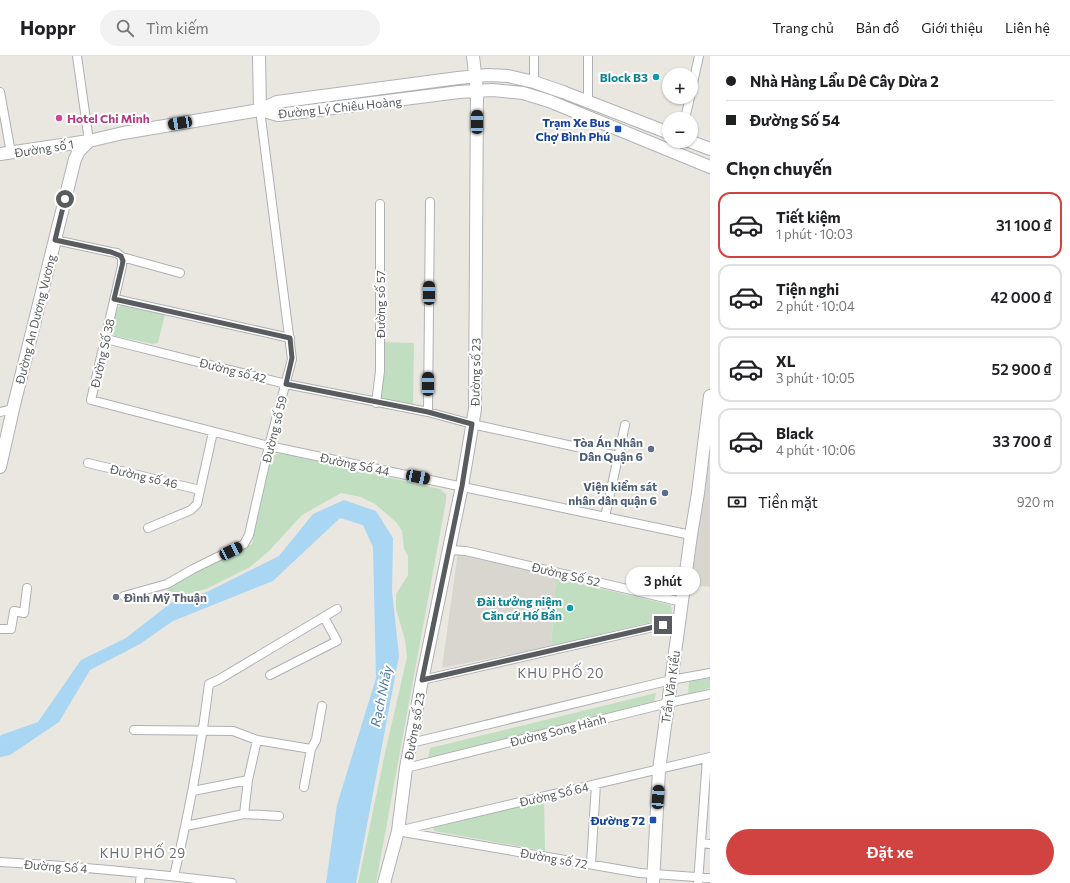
<!DOCTYPE html>
<html lang="vi">
<meta charset="utf-8">
<style>
:root{--surface:#fff;--page:#f2f2f2;--text:#202124;--muted:#757577;--line:#e0e0e0;--accent:#d14340}
body{margin:0;font-family:Commissioner,sans-serif;background:var(--page);color:var(--text);height:100vh;display:flex;flex-direction:column;font-size:15px;white-space:nowrap}
*{box-sizing:border-box;margin:0}
p{font-size:13px;color:var(--muted)}
.icon{flex:none;width:22px;height:22px;fill:none;stroke:currentColor;stroke-width:2;stroke-linecap:round;stroke-linejoin:round}
.map{position:relative;flex:1;overflow:hidden}
.panel{display:flex;flex-direction:column;background:var(--surface);width:360px}
.panel>*{flex:none}
.banner{display:grid;align-content:center;height:88px;padding:0 16px;background:var(--surface)}
.fabs{position:absolute;left:662px;top:12px;display:grid;gap:8px}
.fabs a{display:grid;place-items:center;width:36px;height:36px;border-radius:50%;background:var(--surface);box-shadow:0 1px 3px #0004;font-size:20px}
.end{position:absolute;width:18px;height:18px;margin:-9px;border:5px solid #595c5f;background:#fff;box-shadow:0 0 0 2px #fff}
.from{border-radius:50%}
.bubble{position:absolute;height:28px;border-radius:14px;background:var(--surface);box-shadow:0 1px 3px #0004;font-size:13px;font-weight:600;line-height:28px;text-align:center}
.car{position:absolute;width:12px;height:24px;margin:-12px -6px;border-radius:5px;box-shadow:0 0 3px 1px #0007;background:linear-gradient(#222 24%,#8ab4d8 0 40%,#222 0 76%,#8ab4d8 0 86%,#222 0)}
.banner b{display:flex;align-items:center;gap:14px;height:38px;font-size:15px}
.banner b+b{border-top:1px solid var(--line)}
.banner i{width:10px;height:10px;background:var(--text)}
ul{padding:0;list-style:none}
li{display:flex;align-items:center;gap:12px;height:66px;margin:0 8px 6px;padding:0 8px;border:2px solid var(--line);border-radius:12px}
li div{flex:1}
li b{display:block;font-size:15px}
li em{font-style:normal;font-weight:600}
li.selected{border-color:var(--accent)}
li>.icon{width:36px;height:36px;stroke-width:1.5}
h2{padding:0 16px;font-size:18px;line-height:48px}
.pay{display:flex;align-items:center;gap:10px;height:44px;padding:0 16px;font-size:15px}
.pay p{margin-inline-start:auto}
.action{display:flex;gap:8px;margin-top:auto;padding:8px 16px}
.action a{flex:1;height:46px;border-radius:24px;background:var(--accent);color:#fff;font-size:16px;font-weight:600;line-height:46px;text-align:center}
header{display:flex;align-items:center;gap:24px;box-sizing:border-box;height:56px;padding:0 20px;background:var(--surface);border-bottom:1px solid var(--line)}
header strong{font-size:19px}
nav{display:flex;gap:22px;margin-inline-start:auto;font-size:14px}
.search{width:280px;height:36px;background:var(--page);display:flex;align-items:center;gap:10px;box-sizing:border-box;padding:0 14px;border-radius:22px;color:var(--muted);font-size:15px}
main{display:flex;flex:1;min-height:0}
.map>svg:first-child{display:block}
</style>
<header>
<strong>Hoppr</strong>
<div class="search"><svg class="icon" aria-label="search" viewBox="0 0 24 24"><circle cx="10" cy="10" r="6"/><path d="M15 15l6 6"/></svg>Tìm kiếm</div>
<nav><a>Trang chủ</a><a>Bản đồ</a><a>Giới thiệu</a><a>Liên hệ</a></nav>
</header>
<main>
<div class="map">
<svg width="710" height="827" viewBox="0 0 710 827">
<rect width="100%" height="100%" fill="#eae7e0"/>
<!-- education -->
<path fill="#d9d6cf" d="M710 390V531L691 529Z
M458 495 556 522 551 590 442 612Z"/>
<!-- green -->
<path fill="#c1dfc0" d="M122 249 165 258 158 287 153 288 115 280 111 276 118 251Z
M377 286 414 287 413 348 375 342Z
M280 397 440 433 446 438V445L376 827H358L385 697 407 601 405 584 396 553V538L408 519V500L404 493 402 475 396 466 375 448 361 441 341 437 302 459 269 495 250 511 206 533 171 542 167 532 252 488 271 401Z
M556 522 671 549 673 561 551 590Z
M710 622V632L688 638 689 626Z
M656 637 654 647 428 703 430 692Z
M544 744 545 795 434 775 433 769Z"/>
<!-- water -->
<path fill="#a8d6f3" d="M344 444 376 455 393 482 392 535 399 600 356 827H326L337 749 376 622 373 491 363 469 340 462 273 525 173 565 140 588 90 614 59 666 10 699 0 701V681L1 679 38 666 81 604 126 582 172 546 207 536 279 500 313 458Z"/>
<g fill="none" stroke-linecap="round" stroke-linejoin="round">
<!-- street casing -->
<g stroke="#aeb1b4" stroke-width="10">
<path id="street" d="M77 0 89 85
M534 0V26
M0 36 11 97
M691 36 699 0
M588 45V0
M685 63 690 41
M55 184 111 196 117 197 122 201 180 217
M122 201V210L91 344 269 390 691 479
M115 243 290 282
M106 283 286 328 428 356 472 368 618 400
M376 347 380 315V148
M0 356 13 353
M428 356 430 146
M88 407 200 434
M605 461 625 369
M148 472 191 454 197 448 213 376
M449 494 466 495 682 546
M124 540 167 528 193 513 244 488 249 479 269 390 292 303 260 54
M0 573H11L14 555 24 557 27 532
M270 619 337 585 324 561
M422 624 680 565
M134 674 233 675 257 684 311 693
M411 687 671 624 710 617
M406 712 668 647 710 638
M304 731 311 693 316 684 322 650
M193 735 248 724
M244 758 248 724 257 684
M186 770 244 758 279 760
M398 775 710 701
M403 776 640 817 710 822
M701 787 710 788
M0 806C78 810 155 818 232 827
M591 808 596 728
M174 820C189 757 201 693 209 628L218 624 337 553
M140 827 141 817
M698 827 707 702"/>
</g>
<!-- secondary casing -->
<g stroke="#b0b3b6" stroke-width="14">
<path id="secondary" d="M259 0 260 54
M260 54 278 59 459 36 492 34 523 37 549 45 710 111
M689 85 710 93
M0 98 89 85 123 77 260 54 277 46 458 22 488 19 508 20 534 26 563 36 669 77
M0 411 13 353 75 103 79 95 89 85
M384 827 398 775 406 712 422 624 462 430 475 353 477 35 473 0
M653 827 659 714 691 479 698 437 710 340"/>
</g>
<!-- street -->
<use href="#street" stroke="#fff" stroke-width="8"/>
<!-- secondary -->
<use href="#secondary" stroke="#fff" stroke-width="12"/>
</g>
<g fill="none" stroke-linecap="round" stroke-linejoin="round">
<!-- route -->
<path stroke="#595c5f" stroke-width="5" d="M65 143 55 184 111 196 121 200 123 205 122 210 114 243 290 282 292 302 286 328 428 356 472 368 462 430 422 624 663 569"/>
</g>
<!-- markers -->
<g fill="#0f9aa8" stroke="#fff" stroke-width="1.5">
<circle cx="656" cy="21" r="4"/>
<circle cx="570" cy="552" r="4"/>
</g>
<circle fill="#d1479c" stroke="#fff" stroke-width="1.5" cx="59" cy="62" r="4"/>
<g fill="#1a4fb4" stroke="#fff" stroke-width="1.5">
<rect x="614" y="69" width="8" height="8" rx="2"/>
<rect x="649" y="760" width="8" height="8" rx="2"/>
</g>
<g fill="#5c6f8a" stroke="#fff" stroke-width="1.5">
<circle cx="651" cy="393" r="4"/>
<circle cx="665" cy="437" r="4"/>
</g>
<circle fill="#6b7280" stroke="#fff" stroke-width="1.5" cx="116" cy="541" r="4"/>
<g text-anchor="middle" dominant-baseline="central" stroke-width="4" stroke-linejoin="round" paint-order="stroke">
<!-- culture labels -->
<g font-size="12" font-weight="bold" fill="#0d838f" stroke="#fff" text-anchor="end">
<text x="648" y="21">Block B3</text>
<text x="562" y="545">Đài tưởng niệm<tspan x="562" dy="14">Căn cứ Hố Bần</tspan></text>
</g>
<!-- street labels -->
<g font-size="12" fill="#595c5f" stroke="#fff">
<text transform="translate(340 51) rotate(-6)">Đường Lý Chiêu Hoàng</text>
<text transform="translate(44 92) rotate(-9)">Đường số 1</text>
<text transform="translate(380 248) rotate(-90)">Đường số 57</text>
<text transform="translate(35 263) rotate(-76)">Đường An Dương Vương</text>
<text transform="translate(102 297) rotate(-77)">Đường Số 38</text>
<text transform="translate(233 314) rotate(14)">Đường số 42</text>
<text transform="translate(475 316) rotate(-89)">Đường số 23</text>
<text transform="translate(274 373) rotate(-76)">Đường số 59</text>
<text transform="translate(355 408) rotate(12)">Đường Số 44</text>
<text transform="translate(144 420) rotate(13)">Đường số 46</text>
<text transform="translate(566 518) rotate(13)">Đường Số 52</text>
<text transform="translate(670 631) rotate(-82)">Trần Văn Kiểu</text>
<text transform="translate(414 670) rotate(-80)">Đường số 23</text>
<text transform="translate(558 674) rotate(-14)">Đường Song Hành</text>
<text transform="translate(554 738) rotate(-13)">Đường Số 64</text>
<text transform="translate(554 802) rotate(10)">Đường số 72</text>
<text transform="translate(56 810) rotate(4)">Đường Số 4</text>
</g>
<!-- hotel labels -->
<g font-size="12" font-weight="bold" fill="#b23c85" stroke="#fff" text-anchor="start">
<text x="67" y="62">Hotel Chi Minh</text>
</g>
<!-- transit labels -->
<g font-size="12" font-weight="bold" fill="#164399" stroke="#fff" text-anchor="end">
<text x="610" y="66">Trạm Xe Bus<tspan x="610" dy="14">Chợ Bình Phú</tspan></text>
<text x="645" y="764">Đường 72</text>
</g>
<!-- service labels -->
<g font-size="12" font-weight="bold" fill="#4e5e75" stroke="#fff" text-anchor="end">
<text x="643" y="386">Tòa Án Nhân<tspan x="643" dy="14">Dân Quận 6</tspan></text>
<text x="657" y="430">Viện kiểm sát<tspan x="657" dy="14">nhân dân quận 6</tspan></text>
</g>
<!-- worship labels -->
<g font-size="12" font-weight="bold" fill="#5b616d" stroke="#fff" text-anchor="start">
<text x="124" y="541">Đình Mỹ Thuận</text>
</g>
<!-- neighbourhood labels -->
<g font-size="13" letter-spacing="1" fill="#6a6e71" stroke="#fff">
<text x="561" y="617">KHU PHỐ 20</text>
<text x="143" y="797">KHU PHỐ 29</text>
</g>
<!-- water labels -->
<g font-size="13" font-style="italic" fill="#4978a1" stroke="#fff">
<text transform="translate(381 640) rotate(-78)">Rạch Nhảy</text>
</g>
</g>
</svg>
<div class="fabs">
<a>+</a>
<a>−</a>
</div>
<i class="end from" style="left:65px;top:143px"></i>
<i class="end" style="left:663px;top:569px"></i>
<div class="bubble" style="left:626px;top:511px;width:74px">3 phút</div>
<i class="car" style="left:477px;top:66px;rotate:0deg"></i>
<i class="car" style="left:180px;top:67px;rotate:261deg"></i>
<i class="car" style="left:429px;top:237px;rotate:0deg"></i>
<i class="car" style="left:428px;top:328px;rotate:0deg"></i>
<i class="car" style="left:418px;top:421px;rotate:102deg"></i>
<i class="car" style="left:231px;top:495px;rotate:64deg"></i>
<i class="car" style="left:658px;top:741px;rotate:4deg"></i>
</div>
<section class="panel">
<div class="banner">
<b><i class="from"></i>Nhà Hàng Lẩu Dê Cây Dừa 2</b>
<b><i></i>Đường Số 54</b>
</div>
<h2>Chọn chuyến</h2>
<ul>
<li class="selected"><svg class="icon" aria-label="car" viewBox="0 0 24 24"><path d="M5 17H2v-5l4-1 3-4h7l3 4 3 1v5h-3M9 17h6M6 11h13"/><circle cx="7" cy="17" r="2"/><circle cx="17" cy="17" r="2"/></svg><div><b>Tiết kiệm</b><p>1 phút · 10:03</p></div><em>31 100 ₫</em></li>
<li><svg class="icon" aria-label="car" viewBox="0 0 24 24"><path d="M5 17H2v-5l4-1 3-4h7l3 4 3 1v5h-3M9 17h6M6 11h13"/><circle cx="7" cy="17" r="2"/><circle cx="17" cy="17" r="2"/></svg><div><b>Tiện nghi</b><p>2 phút · 10:04</p></div><em>42 000 ₫</em></li>
<li><svg class="icon" aria-label="car" viewBox="0 0 24 24"><path d="M5 17H2v-5l4-1 3-4h7l3 4 3 1v5h-3M9 17h6M6 11h13"/><circle cx="7" cy="17" r="2"/><circle cx="17" cy="17" r="2"/></svg><div><b>XL</b><p>3 phút · 10:05</p></div><em>52 900 ₫</em></li>
<li><svg class="icon" aria-label="car" viewBox="0 0 24 24"><path d="M5 17H2v-5l4-1 3-4h7l3 4 3 1v5h-3M9 17h6M6 11h13"/><circle cx="7" cy="17" r="2"/><circle cx="17" cy="17" r="2"/></svg><div><b>Black</b><p>4 phút · 10:06</p></div><em>33 700 ₫</em></li>
</ul>
<div class="pay"><svg class="icon" aria-label="cash" viewBox="0 0 24 24"><path d="M3 7h18v10H3z"/><circle cx="12" cy="12" r="2"/></svg>Tiền mặt<p>920 m</p></div>
<div class="action"><a>Đặt xe</a></div>
</section>
</main>
